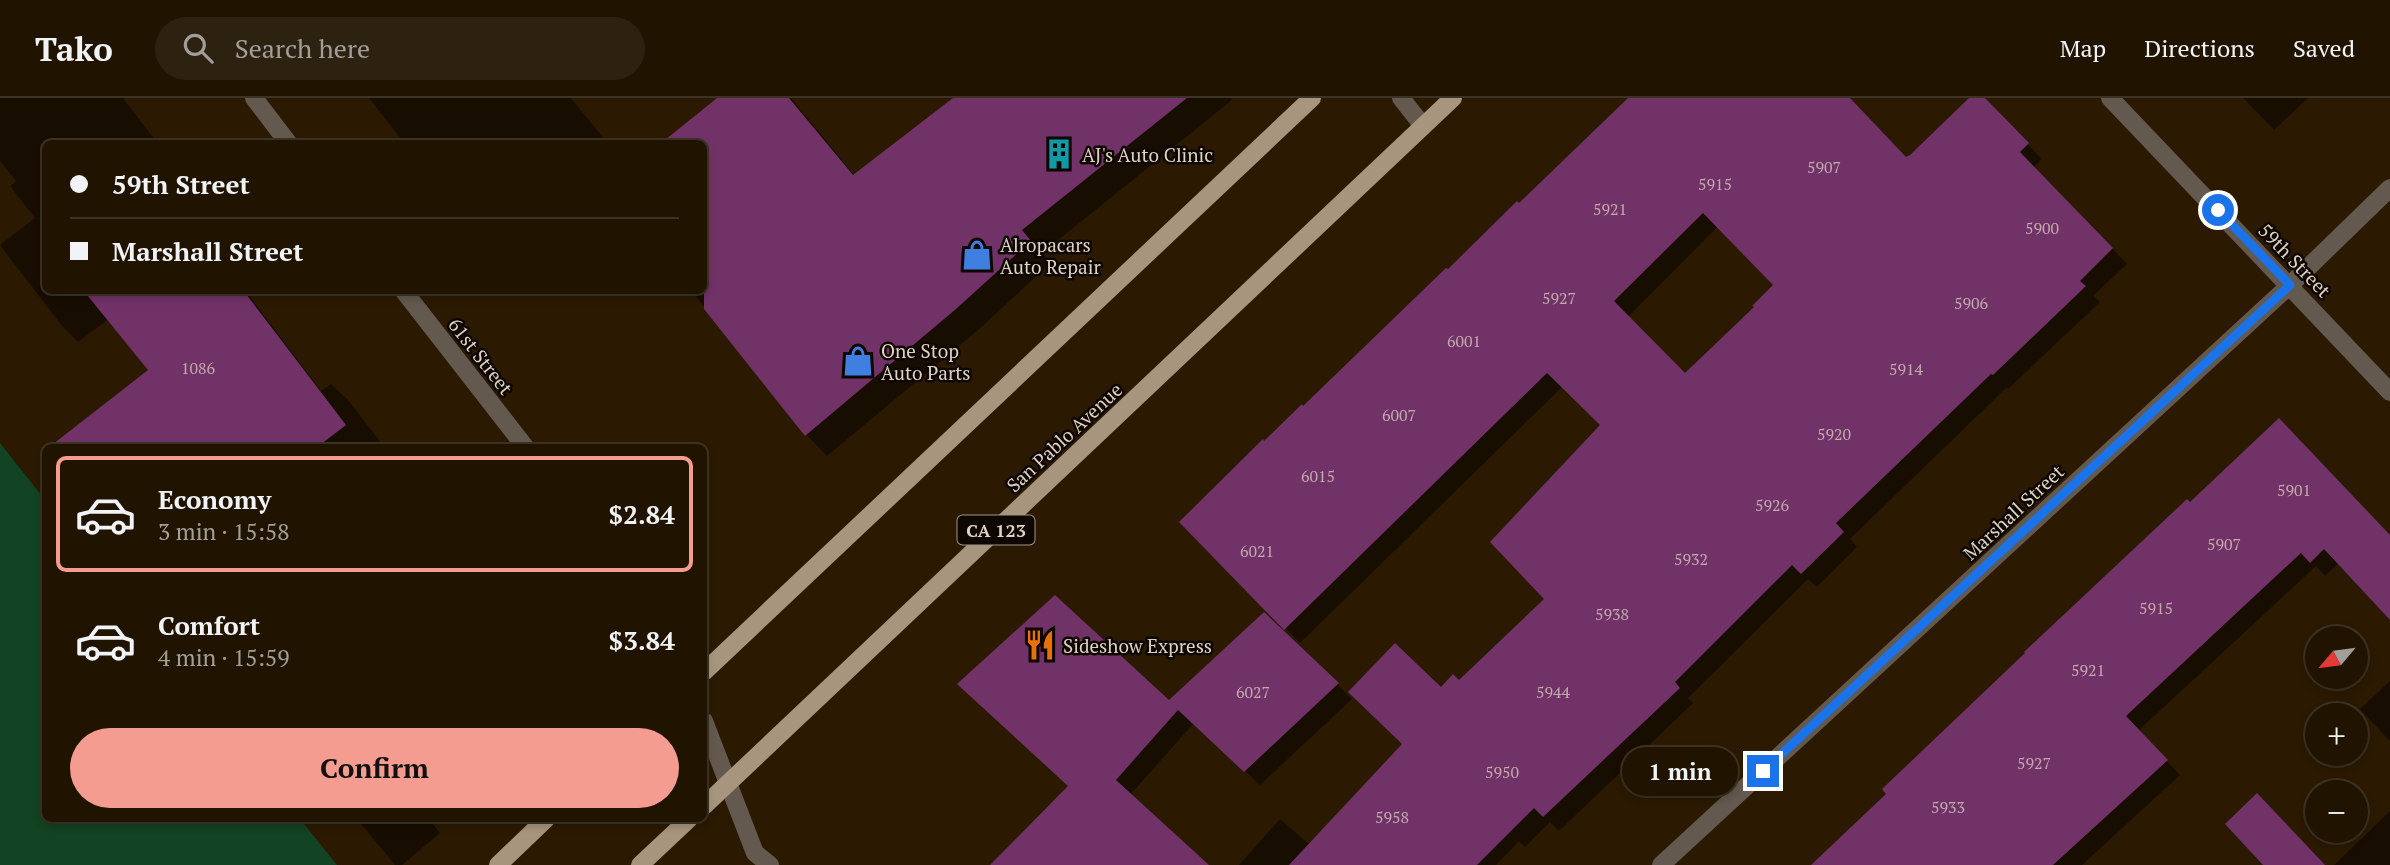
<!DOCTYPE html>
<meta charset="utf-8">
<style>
:root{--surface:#201401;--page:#2d2110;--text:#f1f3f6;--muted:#a29e99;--line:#3d3323;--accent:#f59c91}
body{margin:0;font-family:"PT Serif",serif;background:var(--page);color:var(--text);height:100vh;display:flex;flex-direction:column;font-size:26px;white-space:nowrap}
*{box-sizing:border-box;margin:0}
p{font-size:23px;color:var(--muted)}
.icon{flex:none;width:38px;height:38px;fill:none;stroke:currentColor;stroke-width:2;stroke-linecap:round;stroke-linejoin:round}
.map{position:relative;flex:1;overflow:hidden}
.side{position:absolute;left:42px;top:346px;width:665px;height:378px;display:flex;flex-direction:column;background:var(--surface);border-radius:10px;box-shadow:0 4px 10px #0003,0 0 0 2px var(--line)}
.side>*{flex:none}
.guide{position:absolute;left:42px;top:42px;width:665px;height:154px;border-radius:10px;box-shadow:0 4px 10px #0003,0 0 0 2px var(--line);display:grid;align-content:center;height:154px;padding:0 28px;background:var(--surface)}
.needle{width:46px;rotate:241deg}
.tools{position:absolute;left:2305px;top:528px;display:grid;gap:14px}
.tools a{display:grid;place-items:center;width:63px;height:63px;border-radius:50%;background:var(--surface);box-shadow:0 4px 10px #0003,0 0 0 2px var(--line);font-size:35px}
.end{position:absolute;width:32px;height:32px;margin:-16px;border:9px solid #1a73e8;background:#fff;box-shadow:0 0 0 4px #fff}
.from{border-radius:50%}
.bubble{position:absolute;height:49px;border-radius:24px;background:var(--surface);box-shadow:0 4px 10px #0003,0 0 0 2px var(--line);font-size:23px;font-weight:800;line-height:49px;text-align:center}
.guide b{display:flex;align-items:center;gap:24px;height:66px;font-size:26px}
.guide b+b{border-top:2px solid var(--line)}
.guide i{width:18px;height:18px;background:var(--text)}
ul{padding:12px 0 0;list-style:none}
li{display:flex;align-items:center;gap:21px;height:116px;margin:0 14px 10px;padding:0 14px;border:4px solid transparent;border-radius:10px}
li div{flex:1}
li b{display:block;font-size:26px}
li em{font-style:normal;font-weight:800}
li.on{border-color:var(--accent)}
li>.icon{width:63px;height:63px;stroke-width:1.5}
.cta{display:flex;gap:14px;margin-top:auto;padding:14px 28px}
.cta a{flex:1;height:80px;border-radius:42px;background:var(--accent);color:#111;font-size:28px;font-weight:800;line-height:80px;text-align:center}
header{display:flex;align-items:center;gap:42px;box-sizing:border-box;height:98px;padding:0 35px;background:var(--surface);border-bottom:2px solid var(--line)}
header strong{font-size:33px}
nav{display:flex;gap:38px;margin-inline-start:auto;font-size:24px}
.search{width:490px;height:63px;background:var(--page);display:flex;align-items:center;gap:18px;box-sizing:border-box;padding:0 24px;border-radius:38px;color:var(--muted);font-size:26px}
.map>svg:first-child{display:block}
</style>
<header>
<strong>Tako</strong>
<div class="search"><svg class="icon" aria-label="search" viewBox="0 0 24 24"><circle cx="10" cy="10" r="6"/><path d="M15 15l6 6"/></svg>Search here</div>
<nav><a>Map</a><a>Directions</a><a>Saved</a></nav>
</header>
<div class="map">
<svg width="2390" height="767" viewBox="0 0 2390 767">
<rect width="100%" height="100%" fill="#2b1a01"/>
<!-- green -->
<path fill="#124322" d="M0 345 45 402 46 721H300L337 767H0Z"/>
<!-- shadow -->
<path fill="#0007" fill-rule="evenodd" d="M0 0H123L158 46H46V192H245L321 293 331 286 348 302 385 350H70L151 273 109 221 78 244 62 228 0 147 35 120 10 88 16 83 0 63Z
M369 0H571L605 42 601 46H405Z
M720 0H791L855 78 956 0H1231L1232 2 1042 155 1051 165 978 232 827 358 806 336 691 192H704V46Z
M1631 0H1851L1850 2 1906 60 1911 59 1971 0H1983L2042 61 2034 69 2127 166 2093 198 2100 204 2008 291 2007 289 1850 441 1857 449 1817 489 1808 481 1688 600 1693 605 1559 733 1550 724 1525 749 1519 743 1496 767H1239L1280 721 1310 747 1459 584 1546 501 1602 327 1563 288 1300 545 1181 424ZM1718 128 1776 187 1756 210 1685 278 1628 219Z
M2243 0H2308L2274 32Z
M2190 406 2390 440V519L2339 465 2325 478 2316 468 2138 633 2180 677 2082 767H1813Z
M2390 583V643L2360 611Z
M1337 586 1352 601 1260 687 1194 625 1130 697 1207 767H992L1169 605Z
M2390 713V767H2334Z
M357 721H429L440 735 402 767H395Z"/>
<!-- building -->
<path fill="#713268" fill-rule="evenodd" d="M717 0H789L853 77 953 0H1187L1022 132 1031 143 956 211 805 338 704 211V46H660Z
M1628 0H1850L1906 59 1910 57 1969 0H1985L2029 45 2020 54 2113 150 2080 183 2086 188 1993 277 1991 276 1836 425 1844 434 1801 476 1792 467 1675 584 1680 590 1543 719 1534 710 1477 767H1289L1402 646 1348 594 1395 545 1441 589 1453 576 1459 582 1544 501 1490 444 1600 327 1547 275 1284 532 1179 424 1263 341 1264 343 1302 306 1303 308 1446 170 1448 171 1517 103 1519 105ZM1703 115 1773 187 1752 208 1754 209 1685 275 1614 203Z
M83 192H243L346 327 316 350H48L148 272Z
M2279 320 2390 437V522L2324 451 2310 465 2301 455 2126 618 2168 662 2053 767H1811L1886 696 1882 691 2025 555 2024 554 2187 401 2190 404Z
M1055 497 1169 602 1264 514 1339 585 1244 674 1178 612 1116 682 1209 767H990L1068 688 957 586Z
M2257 695 2325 767H2263L2225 726Z"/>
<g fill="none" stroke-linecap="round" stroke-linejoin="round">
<!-- street -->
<path stroke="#63594e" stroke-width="18" d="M254 0 289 46
M1401 0 1423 28
M2110 0 2390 294
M403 192 526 350
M704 623 755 755 770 767
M1661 767 2290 187 2390 90"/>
<!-- primary -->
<path stroke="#a8957d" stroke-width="18" d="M704 574 1312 0
M704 708 1453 0
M498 767 546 721
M640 767 689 721"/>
</g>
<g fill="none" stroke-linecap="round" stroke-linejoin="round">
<!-- route -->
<path stroke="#1a73e8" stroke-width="9" d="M1763 673 2290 187 2218 112"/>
</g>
<!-- icons -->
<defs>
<g id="building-bare" transform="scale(2.415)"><path d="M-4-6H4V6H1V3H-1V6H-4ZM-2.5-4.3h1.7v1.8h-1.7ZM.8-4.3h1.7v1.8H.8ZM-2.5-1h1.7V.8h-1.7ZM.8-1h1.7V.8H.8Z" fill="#0f9aa8" stroke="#0e0701" stroke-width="2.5" paint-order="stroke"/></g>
<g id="shop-bare" transform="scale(2.415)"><path d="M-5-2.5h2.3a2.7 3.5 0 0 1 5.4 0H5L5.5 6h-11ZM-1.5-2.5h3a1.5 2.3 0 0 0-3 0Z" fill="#3f7fe0" stroke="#0e0701" stroke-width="2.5" paint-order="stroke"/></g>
<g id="restaurant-bare" transform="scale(2.415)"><path d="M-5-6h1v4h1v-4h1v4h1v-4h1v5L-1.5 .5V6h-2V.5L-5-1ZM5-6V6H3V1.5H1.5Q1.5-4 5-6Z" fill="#e8710a" stroke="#0e0701" stroke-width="2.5" paint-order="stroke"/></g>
</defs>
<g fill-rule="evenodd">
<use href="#building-bare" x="1059" y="56"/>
<use href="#shop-bare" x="977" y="157"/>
<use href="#shop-bare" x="858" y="263"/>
<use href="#restaurant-bare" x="1040" y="547"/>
</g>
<g text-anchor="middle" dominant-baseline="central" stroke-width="5" stroke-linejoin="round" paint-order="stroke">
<!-- number labels -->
<g font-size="16" fill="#c3aaac">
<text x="1824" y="69">5907</text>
<text x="1715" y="86">5915</text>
<text x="1610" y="111">5921</text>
<text x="2042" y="130">5900</text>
<text x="1559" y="200">5927</text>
<text x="1971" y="205">5906</text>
<text x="1464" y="243">6001</text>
<text x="198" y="270">1086</text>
<text x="1906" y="271">5914</text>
<text x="1399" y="317">6007</text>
<text x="1834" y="336">5920</text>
<text x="1318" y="378">6015</text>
<text x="2294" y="392">5901</text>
<text x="1772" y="407">5926</text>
<text x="2224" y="446">5907</text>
<text x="1257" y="453">6021</text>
<text x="1691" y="461">5932</text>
<text x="2156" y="510">5915</text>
<text x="1612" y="516">5938</text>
<text x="2088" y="572">5921</text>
<text x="1253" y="594">6027</text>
<text x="1553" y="594">5944</text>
<text x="2034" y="665">5927</text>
<text x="1502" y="674">5950</text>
<text x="1948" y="709">5933</text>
<text x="1392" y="719">5958</text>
</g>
<!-- shield labels -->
<rect fill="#0e0701" stroke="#a09589" stroke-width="2" x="957.5" y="417.5" width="77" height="29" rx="5"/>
<g font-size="18" font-weight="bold" fill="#ded2c3">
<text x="996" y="432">CA 123</text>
</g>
<!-- poi labels -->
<g font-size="19" fill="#ded2c3" stroke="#0e0701" text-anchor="start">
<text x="1082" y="56">AJ's Auto Clinic</text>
<text x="1000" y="146">Alropacars<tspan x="1000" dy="22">Auto Repair</tspan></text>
<text x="881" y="252">One Stop<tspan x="881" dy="22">Auto Parts</tspan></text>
<text x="1063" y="547">Sideshow Express</text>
</g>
<!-- street labels -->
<g font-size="19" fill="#ded2c3" stroke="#0e0701">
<text transform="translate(2295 162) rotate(46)">59th Street</text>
<text transform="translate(481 258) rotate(52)">61st Street</text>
<text transform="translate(1064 339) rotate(-43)">San Pablo Avenue</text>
<text transform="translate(2013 414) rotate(-43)">Marshall Street</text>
</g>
</g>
</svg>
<div class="tools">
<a><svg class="needle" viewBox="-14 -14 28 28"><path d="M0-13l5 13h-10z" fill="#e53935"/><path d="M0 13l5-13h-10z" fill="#a29e99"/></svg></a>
<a>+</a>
<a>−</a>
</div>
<i class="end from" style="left:2218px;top:112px"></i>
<i class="end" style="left:1763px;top:673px"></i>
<div class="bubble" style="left:1622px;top:649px;width:116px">1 min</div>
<div class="guide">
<b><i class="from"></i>59th Street</b>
<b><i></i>Marshall Street</b>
</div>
<section class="side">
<ul>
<li class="on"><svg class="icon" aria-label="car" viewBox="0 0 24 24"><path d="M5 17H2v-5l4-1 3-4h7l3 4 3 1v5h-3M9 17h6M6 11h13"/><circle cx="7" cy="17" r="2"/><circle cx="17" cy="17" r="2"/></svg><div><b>Economy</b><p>3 min · 15:58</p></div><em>$2.84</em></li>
<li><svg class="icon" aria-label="car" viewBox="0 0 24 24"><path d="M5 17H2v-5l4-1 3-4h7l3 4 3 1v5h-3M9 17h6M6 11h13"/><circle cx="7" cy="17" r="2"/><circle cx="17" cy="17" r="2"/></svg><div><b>Comfort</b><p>4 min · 15:59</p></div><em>$3.84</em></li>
</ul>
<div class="cta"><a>Confirm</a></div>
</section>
</div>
